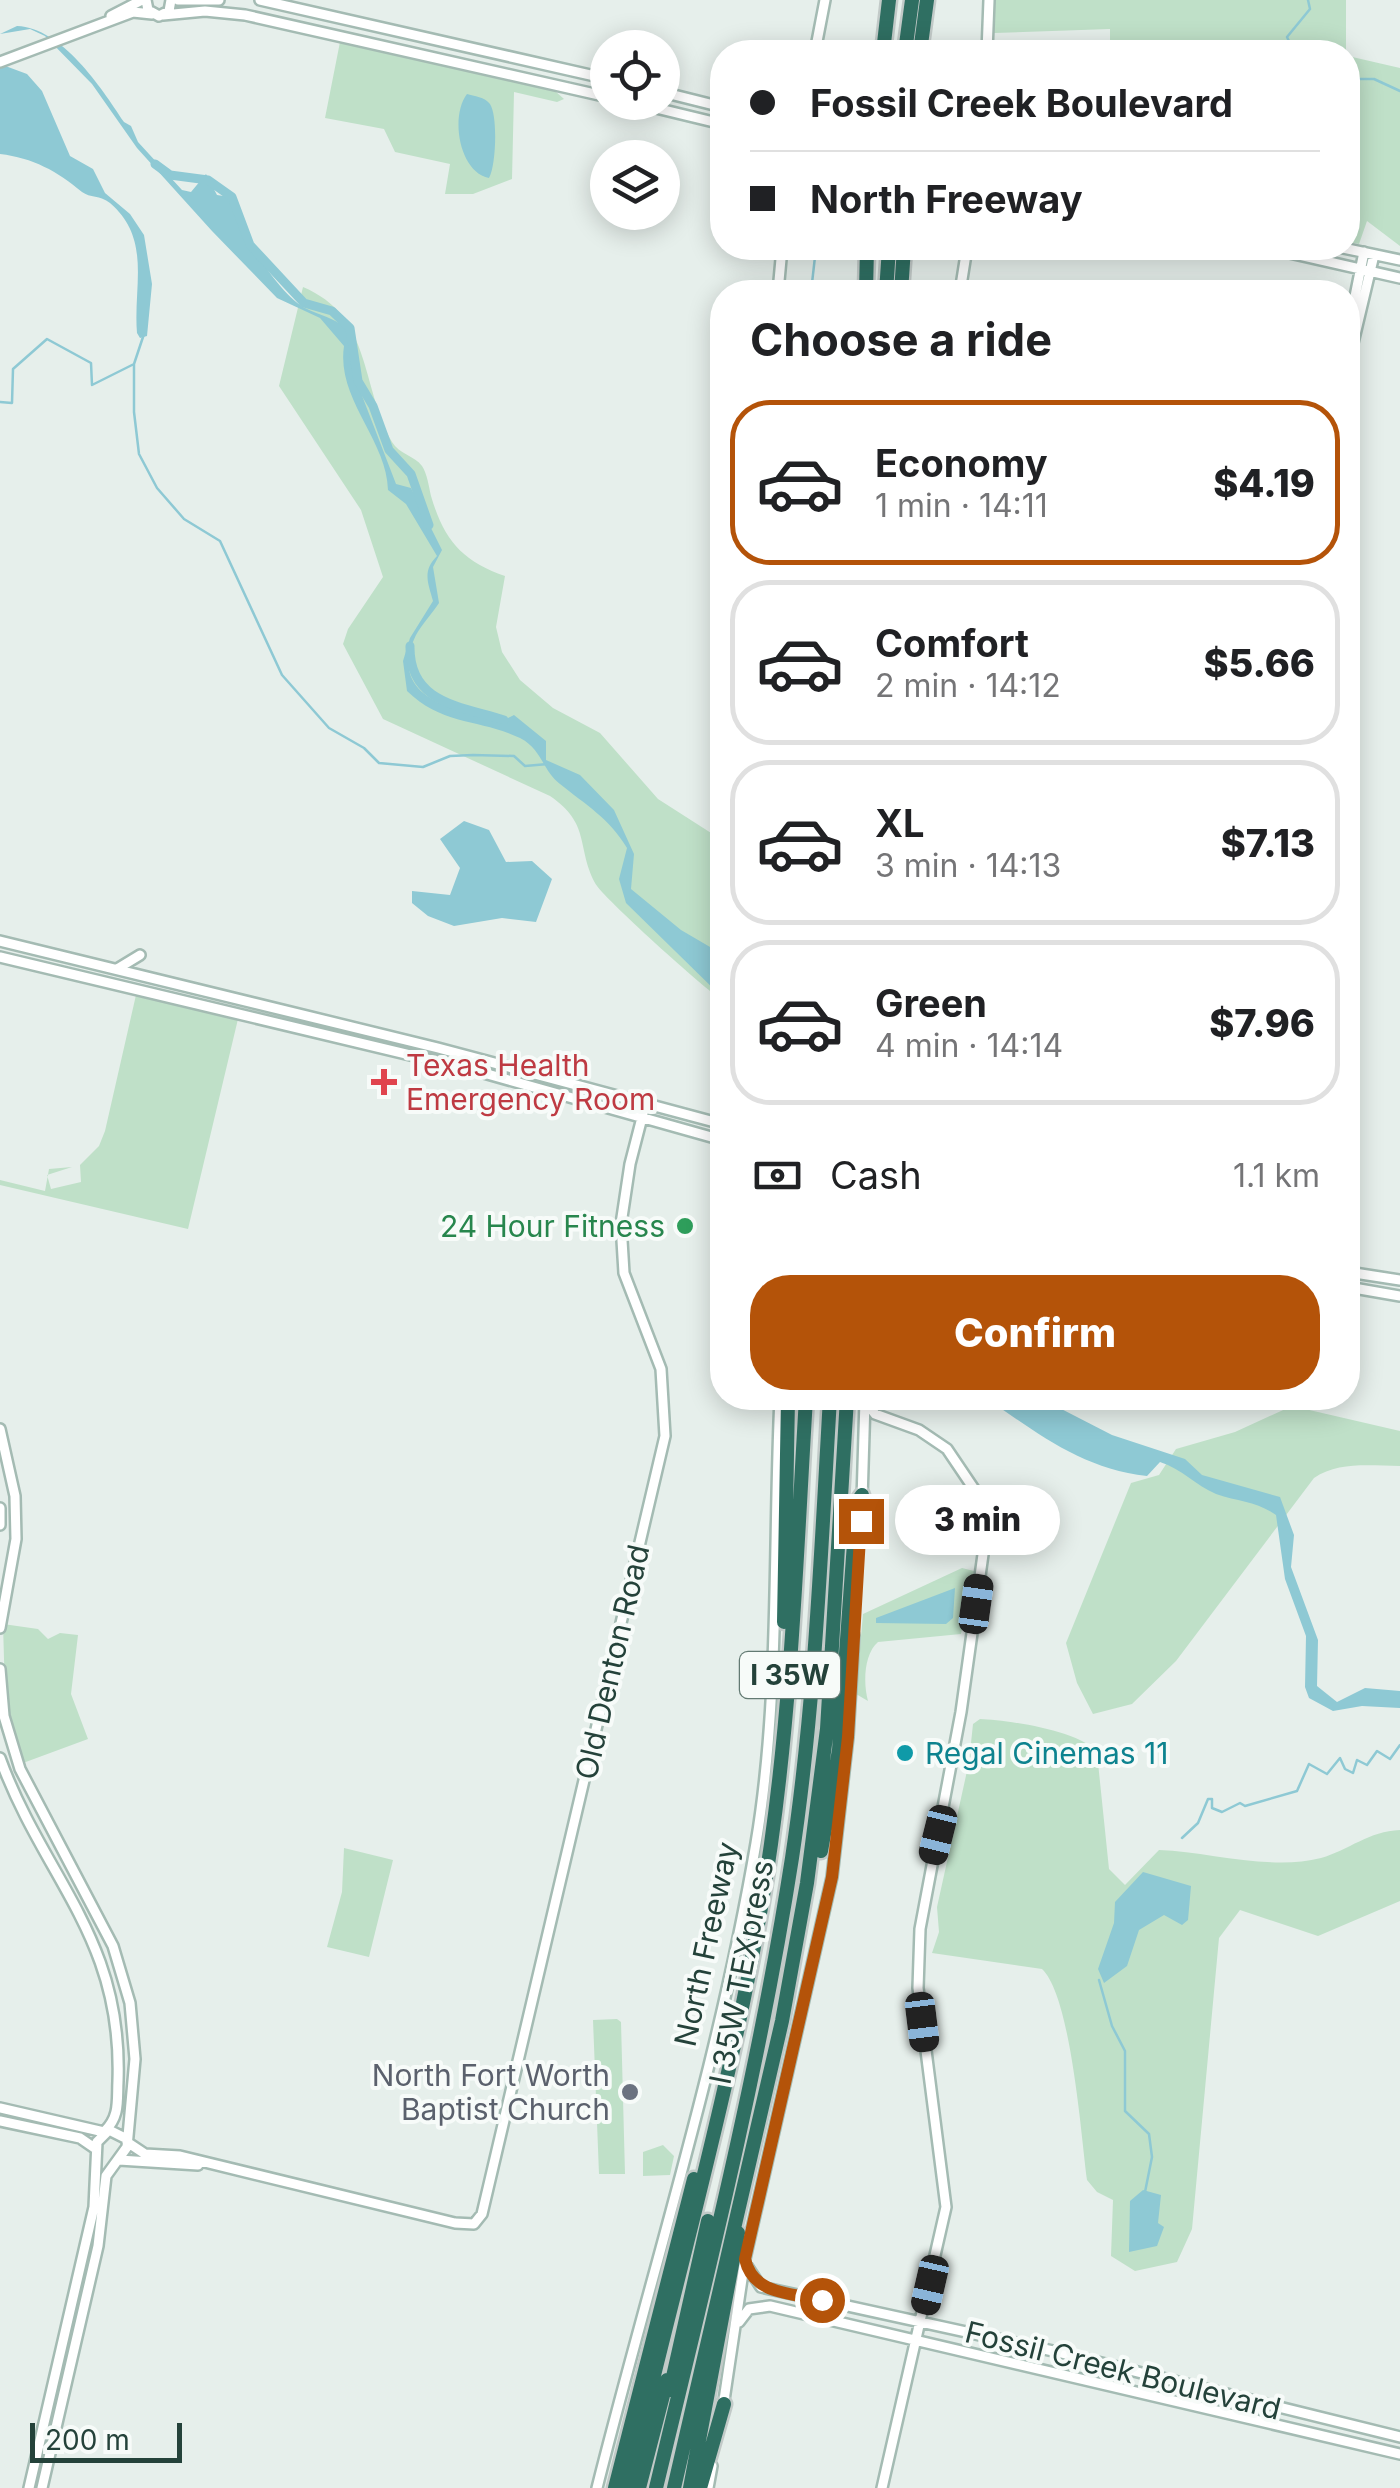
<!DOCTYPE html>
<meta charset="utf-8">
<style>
:root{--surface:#fff;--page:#f6f6f6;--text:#202124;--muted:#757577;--line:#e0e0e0;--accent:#b45309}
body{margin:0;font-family:Inter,sans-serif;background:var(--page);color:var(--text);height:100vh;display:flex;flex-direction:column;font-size:38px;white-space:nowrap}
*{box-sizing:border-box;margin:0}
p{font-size:32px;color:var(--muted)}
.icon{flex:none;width:55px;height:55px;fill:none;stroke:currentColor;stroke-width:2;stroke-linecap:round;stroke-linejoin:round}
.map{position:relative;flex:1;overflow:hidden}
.details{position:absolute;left:710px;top:280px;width:650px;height:1130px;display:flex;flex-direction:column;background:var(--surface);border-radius:40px;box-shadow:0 5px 25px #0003}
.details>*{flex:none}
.guide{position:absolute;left:710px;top:40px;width:650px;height:220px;border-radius:40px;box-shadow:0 5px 25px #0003;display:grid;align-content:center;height:220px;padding:0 40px;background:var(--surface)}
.controls{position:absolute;left:590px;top:30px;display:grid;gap:20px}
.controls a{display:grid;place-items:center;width:90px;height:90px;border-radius:50%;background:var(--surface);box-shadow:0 5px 25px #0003;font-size:50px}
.scale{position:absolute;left:30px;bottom:25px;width:152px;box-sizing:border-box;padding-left:10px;border:5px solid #24423a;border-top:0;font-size:28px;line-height:35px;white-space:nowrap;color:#24423a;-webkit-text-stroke:8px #f7fbf9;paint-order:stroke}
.end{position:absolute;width:45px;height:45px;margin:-22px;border:12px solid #b45309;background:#fff;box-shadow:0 0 0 5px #fff}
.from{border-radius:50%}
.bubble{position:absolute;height:70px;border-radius:35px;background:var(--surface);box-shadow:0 5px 25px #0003;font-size:32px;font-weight:800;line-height:70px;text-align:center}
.car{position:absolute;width:30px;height:60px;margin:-30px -15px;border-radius:12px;box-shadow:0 0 8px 2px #0007;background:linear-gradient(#222 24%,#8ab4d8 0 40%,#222 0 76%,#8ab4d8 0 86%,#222 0)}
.guide b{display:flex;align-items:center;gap:35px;height:95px;font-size:38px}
.guide b+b{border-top:2px solid var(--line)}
.guide i{width:25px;height:25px;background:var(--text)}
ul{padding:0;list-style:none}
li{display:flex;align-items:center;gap:30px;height:165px;margin:0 20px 15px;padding:0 20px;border:5px solid var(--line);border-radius:40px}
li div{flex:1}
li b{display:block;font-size:38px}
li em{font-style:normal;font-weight:800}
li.current{border-color:var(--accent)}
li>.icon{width:90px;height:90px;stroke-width:1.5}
h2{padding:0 40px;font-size:45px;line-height:120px}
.pay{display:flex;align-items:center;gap:25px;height:110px;padding:0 40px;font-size:38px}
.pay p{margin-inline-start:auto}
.button{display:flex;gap:20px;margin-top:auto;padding:20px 40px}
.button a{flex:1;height:115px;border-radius:40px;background:var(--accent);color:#fff;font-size:40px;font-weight:800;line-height:115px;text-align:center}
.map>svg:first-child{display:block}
</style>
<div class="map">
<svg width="1400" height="2488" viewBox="0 0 1400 2488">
<rect width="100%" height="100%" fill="#e6efeb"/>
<!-- green -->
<path fill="#bfe0c8" d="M993 0H1346V52H1110V29L994 33Z
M340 42 555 91 564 99 557 102 514 92 512 179 473 194H445L450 164 395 152 384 129 325 118Z
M1348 56 1400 68V246L1367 221 1359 244 1348 242Z
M303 287C372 316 360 384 392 442 399 454 415 456 422 466 427 473 429 487 431 496 444 540 462 561 505 576L496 627 502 652 520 680 553 708 600 733 658 799 722 840V1000C706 990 602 897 595 883 576 846 591 824 550 796L383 719 343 644 348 629 383 577 361 510 279 386Z
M136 995 238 1019 188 1229 0 1185V1180L45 1191 49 1169 72 1167 47 1175 51 1189 81 1182 80 1165 99 1146 105 1131Z
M1292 1406 1400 1431V1466C1371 1466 1339 1461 1314 1478L1176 1661 1132 1704 1093 1714 1077 1683 1066 1643 1131 1483 1159 1475 1176 1449 1235 1432Z
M962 1568 974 1571 961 1634 878 1642C864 1654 863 1683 868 1701L856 1694 863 1614Z
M3 1624 38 1629 48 1639 60 1633 78 1635 71 1694 88 1739 23 1763 5 1694Z
M980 1719C1007 1720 1083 1731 1097 1753L1109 1869 1125 1885 1159 1850C1210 1852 1271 1871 1321 1858 1349 1850 1369 1831 1400 1830V1901L1318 1936 1240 1910 1219 1938 1192 2229 1177 2262 1135 2271 1111 2256 1113 2200 1097 2192 1087 2180C1081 2135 1071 1996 1042 1969L932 1953 939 1932 937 1907 969 1762 973 1724Z
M344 1848 393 1860 369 1957 327 1947 342 1892Z
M617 2019 621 2022 625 2174H599L593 2020Z
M663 2145 674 2156 670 2175 643 2176V2152Z"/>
<!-- water -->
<path fill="#8ec9d4" d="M17 26C62 28 101 87 124 122L131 126 138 142 182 190 191 192 206 174 217 195 230 197C236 226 278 294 305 308 321 316 333 317 347 329L356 380 396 484 411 488 442 550 433 567 439 603C432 614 422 624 416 635 384 700 462 714 506 719L514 715 546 741V760L580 775 614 810 634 854 631 889 681 930 722 954V997L626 903 619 879 627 848C609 818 586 805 560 784 542 770 542 749 520 738 481 719 443 726 407 691L403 661 410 638 433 601C428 583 422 571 437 556L406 504 388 490C387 440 336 399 344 346L320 318 277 298 212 231 137 148 92 84 45 36 30 29 0 34Z
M0 64 27 74 42 91 70 156 93 169 105 193 130 214 144 235 152 284 147 336 140 338 137 333C133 286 152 239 110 203 100 195 90 198 82 192 57 171 33 158 0 154Z
M467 94C474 96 485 97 490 104 498 116 496 166 489 178 459 172 450 116 467 94Z
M464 821 489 830 506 862 532 861 552 879 536 922 502 918 454 926 428 916 412 903V891L450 895 460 868 440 839Z
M986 1398H1040L1112 1435 1185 1459 1202 1475 1280 1497 1294 1535 1291 1567 1318 1640 1317 1686 1337 1702 1365 1688 1400 1691V1708L1362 1706 1333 1711 1309 1698 1305 1687 1306 1636 1285 1579 1276 1515C1256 1501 1239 1502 1216 1494 1195 1485 1182 1469 1160 1462L1147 1476C1082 1469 1037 1433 986 1398Z
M955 1588 953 1618 946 1624 876 1623V1618Z
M1143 1872 1191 1886 1188 1920 1182 1925 1164 1915 1139 1930 1127 1966 1104 1983 1098 1969 1114 1923 1115 1902Z
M1143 2190 1161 2195 1158 2223 1164 2227 1157 2246 1129 2252 1130 2201Z"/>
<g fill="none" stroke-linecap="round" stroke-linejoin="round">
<!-- stream -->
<path stroke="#8ec9d4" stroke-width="2.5" d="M1294 52 1287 37 1310 9 1308 0
M1348 79H1374L1400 91
M811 292 816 248
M144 334 134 364V412L139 454 157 488 184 519 220 541 282 675 329 728 364 748 379 763 423 767 450 756 473 755 514 756 525 766 548 764
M0 402 12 403 13 369 47 339 91 363 92 385 134 364
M1182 1838 1198 1823 1208 1799H1212V1808L1222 1812 1240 1803 1245 1806 1297 1791 1309 1764 1327 1774 1340 1758 1345 1769 1353 1773 1357 1760 1367 1765 1377 1751 1390 1759 1400 1745
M1099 1980 1112 2026 1125 2051V2111L1149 2134 1152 2157 1145 2192"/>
<!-- river -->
<path stroke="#8ec9d4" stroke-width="9" d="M155 164 170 175 208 180 232 197 250 245 304 303 332 311 350 328 358 381 373 406 389 450 411 474 429 525
M410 646C409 703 460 706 504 720"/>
<!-- secondary casing -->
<g stroke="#a4bbb3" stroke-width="14">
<path id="secondary" d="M146 0 148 10 159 16 169 11 171 0
M178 0H219
M260 0 608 79
M163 15 205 11 245 15 608 97
M111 16 142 0
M815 52 825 0
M987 52 989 0
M0 62 133 12 152 14
M662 92 722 107
M631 102 722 124
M1268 248 1400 278
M1343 248 1400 260
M778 292 782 248
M960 292 967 248
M1348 331 1364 252
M1348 364 1374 255
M0 941 438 1048 722 1124
M0 957 473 1070 722 1140
M117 969 140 955
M1348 1272 1400 1280
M1348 1287 1400 1296
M865 1401 875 1414 919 1430 947 1449 976 1492 986 1533 961 1712 920 1929 918 1988 946 2207 882 2488
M0 1429 15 1496 16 1539 0 1628
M862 1500 865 1400
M0 1508V1525
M0 1669 4 1716 20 1769 113 1946 130 2003 135 2059 127 2147 106 2176 98 2246 42 2488
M0 1758C44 1879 123 1937 118 2081 117 2101 120 2116 105 2131
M0 2108 104 2132
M0 2121 80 2138 96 2149
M127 2142 145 2154 180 2156 455 2223 474 2224 482 2214 665 1436 661 1369 624 1273 621 1224 630 1164 646 1102
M119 2160 198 2165
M747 2266 761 2287 1053 2351 1400 2437
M739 2322 749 2309 770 2306 1400 2454
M723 2407 745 2259 832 1877 848 1737 854 1635
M29 2488 94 2207 97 2142 109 2130 127 2139
M597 2488C651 2273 719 2062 756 1843 780 1701 773 1542 780 1398
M708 2488 712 2466"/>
</g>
<!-- highway casing -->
<g stroke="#c2cac8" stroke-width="19">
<path id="highway" d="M883 52 889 0
M905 52 912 0
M920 52 927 0
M866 292 867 248
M886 292 889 248
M901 292 904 248
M784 1622 788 1398
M821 1851 839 1750 857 1502 862 1495
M670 2390 708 2221
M615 2488 694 2179
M627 2488C676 2274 740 2062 771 1844 792 1696 797 1546 806 1398
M639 2488 667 2380
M656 2488C706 2280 759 2070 792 1858 815 1706 821 1551 830 1398
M674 2488 782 2021 807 1883 827 1729 847 1398
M690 2488 738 2233
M700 2488 724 2404"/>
</g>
<!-- secondary -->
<use href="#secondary" stroke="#fff" stroke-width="9"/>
<!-- highway -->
<use href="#highway" stroke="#2f6f62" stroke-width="14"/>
</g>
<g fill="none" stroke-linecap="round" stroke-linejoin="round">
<!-- route -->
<path stroke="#b45309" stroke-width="12" d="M822 2300C791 2293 753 2295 745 2259L832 1877 848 1737 861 1521"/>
</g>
<!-- markers -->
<path fill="#e0444e" stroke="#f7fbf9" stroke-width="4" d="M379 1067h10v10h10v10h-10v10h-10v-10h-10v-10h10z"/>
<circle fill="#2e9e5b" stroke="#f7fbf9" stroke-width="4" cx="685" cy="1226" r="10"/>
<circle fill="#0f9aa8" stroke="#f7fbf9" stroke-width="4" cx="905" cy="1753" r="10"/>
<circle fill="#6b7280" stroke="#f7fbf9" stroke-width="4" cx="630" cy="2092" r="10"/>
<g text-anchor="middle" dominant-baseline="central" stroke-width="8" stroke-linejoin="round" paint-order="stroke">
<!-- shield labels -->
<rect fill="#f7fbf9" stroke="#637a73" stroke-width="2.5" x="740" y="1652" width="100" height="46" rx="8"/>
<g font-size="28" font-weight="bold" fill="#24423a">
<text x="790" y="1675">I 35W</text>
</g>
<!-- health labels -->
<g font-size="30" fill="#be3a42" stroke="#f7fbf9" text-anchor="start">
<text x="406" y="1065">Texas Health<tspan x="406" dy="34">Emergency Room</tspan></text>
</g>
<!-- leisure labels -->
<g font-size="30" fill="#27864d" stroke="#f7fbf9" text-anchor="end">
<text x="665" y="1226">24 Hour Fitness</text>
</g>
<!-- street labels -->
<g font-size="30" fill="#24423a" stroke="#f7fbf9">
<text transform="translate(612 1662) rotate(-77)">Old Denton Road</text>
<text transform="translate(706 1944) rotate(-78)">North Freeway</text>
<text transform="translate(741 1972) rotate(-79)">I 35W TEXpress</text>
<text transform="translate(1123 2370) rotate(14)">Fossil Creek Boulevard</text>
</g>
<!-- culture labels -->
<g font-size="30" fill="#0d838f" stroke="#f7fbf9" text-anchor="start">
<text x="925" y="1753">Regal Cinemas 11</text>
</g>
<!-- worship labels -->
<g font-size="30" fill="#5b616d" stroke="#f7fbf9" text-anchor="end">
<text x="610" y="2075">North Fort Worth<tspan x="610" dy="34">Baptist Church</tspan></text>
</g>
</g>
</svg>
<div class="controls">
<a><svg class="icon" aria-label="locate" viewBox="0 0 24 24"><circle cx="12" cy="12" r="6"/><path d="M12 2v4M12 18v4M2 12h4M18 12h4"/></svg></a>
<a><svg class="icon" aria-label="layers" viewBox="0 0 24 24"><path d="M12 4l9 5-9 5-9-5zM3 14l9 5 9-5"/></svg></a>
</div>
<div class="scale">200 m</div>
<i class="end from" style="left:822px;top:2300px"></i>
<i class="end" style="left:861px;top:1521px"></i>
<div class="bubble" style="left:895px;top:1485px;width:165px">3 min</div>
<i class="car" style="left:976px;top:1604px;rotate:8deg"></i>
<i class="car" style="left:938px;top:1835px;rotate:194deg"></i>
<i class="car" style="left:922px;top:2022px;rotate:173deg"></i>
<i class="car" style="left:930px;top:2285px;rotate:193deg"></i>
<div class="guide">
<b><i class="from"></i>Fossil Creek Boulevard</b>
<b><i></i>North Freeway</b>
</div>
<section class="details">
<h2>Choose a ride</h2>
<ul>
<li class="current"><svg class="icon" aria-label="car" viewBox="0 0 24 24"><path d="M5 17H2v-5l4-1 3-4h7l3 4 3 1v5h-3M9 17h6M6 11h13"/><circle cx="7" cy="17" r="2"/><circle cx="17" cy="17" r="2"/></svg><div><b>Economy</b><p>1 min · 14:11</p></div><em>$4.19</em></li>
<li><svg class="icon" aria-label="car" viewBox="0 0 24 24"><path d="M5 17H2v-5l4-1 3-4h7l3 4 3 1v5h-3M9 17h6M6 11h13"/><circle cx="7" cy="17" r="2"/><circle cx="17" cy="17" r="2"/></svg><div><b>Comfort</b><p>2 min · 14:12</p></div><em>$5.66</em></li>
<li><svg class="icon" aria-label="car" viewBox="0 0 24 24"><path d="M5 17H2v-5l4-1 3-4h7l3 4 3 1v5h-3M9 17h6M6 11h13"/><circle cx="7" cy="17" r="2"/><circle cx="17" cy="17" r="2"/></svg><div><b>XL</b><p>3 min · 14:13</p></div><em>$7.13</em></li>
<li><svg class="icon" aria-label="car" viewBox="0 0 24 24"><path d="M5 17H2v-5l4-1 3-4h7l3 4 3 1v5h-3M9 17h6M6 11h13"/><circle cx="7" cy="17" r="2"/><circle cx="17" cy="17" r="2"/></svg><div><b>Green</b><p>4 min · 14:14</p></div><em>$7.96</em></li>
</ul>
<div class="pay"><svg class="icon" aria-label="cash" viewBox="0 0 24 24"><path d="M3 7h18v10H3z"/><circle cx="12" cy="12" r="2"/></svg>Cash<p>1.1 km</p></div>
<div class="button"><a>Confirm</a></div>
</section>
</div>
